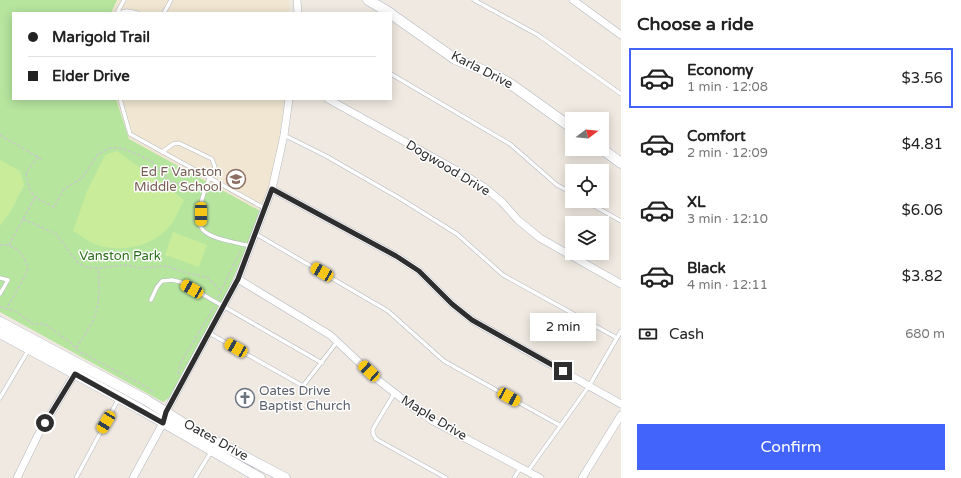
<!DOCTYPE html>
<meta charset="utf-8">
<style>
:root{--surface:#fff;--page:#f6f6f6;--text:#222;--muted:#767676;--line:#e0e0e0;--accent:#4264fb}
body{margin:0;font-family:"Varela Round",sans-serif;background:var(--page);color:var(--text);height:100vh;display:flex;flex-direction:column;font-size:15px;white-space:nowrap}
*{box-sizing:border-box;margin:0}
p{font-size:13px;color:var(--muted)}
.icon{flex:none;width:22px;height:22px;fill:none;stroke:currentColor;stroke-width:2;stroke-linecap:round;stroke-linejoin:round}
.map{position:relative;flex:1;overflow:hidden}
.sheet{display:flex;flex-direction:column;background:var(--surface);width:340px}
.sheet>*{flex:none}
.guide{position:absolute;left:12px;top:12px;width:380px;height:88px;border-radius:0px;box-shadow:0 2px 10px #0003;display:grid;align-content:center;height:88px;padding:0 16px;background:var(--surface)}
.needle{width:26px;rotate:74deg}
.tools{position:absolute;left:565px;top:112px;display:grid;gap:8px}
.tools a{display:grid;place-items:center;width:44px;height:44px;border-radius:0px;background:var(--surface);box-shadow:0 2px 10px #0003;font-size:20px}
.end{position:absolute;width:18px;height:18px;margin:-9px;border:5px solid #2e2e2e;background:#fff;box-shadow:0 0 0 2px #fff}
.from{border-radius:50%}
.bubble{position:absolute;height:28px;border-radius:0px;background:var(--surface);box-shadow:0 2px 10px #0003;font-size:13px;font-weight:600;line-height:28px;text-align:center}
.car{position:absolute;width:12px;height:24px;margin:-12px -6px;border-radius:5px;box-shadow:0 0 3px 1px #0007;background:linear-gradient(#f5c518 24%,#345 0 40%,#f5c518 0 76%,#345 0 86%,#f5c518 0)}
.guide b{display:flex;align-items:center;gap:14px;height:38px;font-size:15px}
.guide b+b{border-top:1px solid var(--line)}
.guide i{width:10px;height:10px;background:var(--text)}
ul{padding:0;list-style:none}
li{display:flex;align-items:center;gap:12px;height:60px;margin:0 8px 6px;padding:0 8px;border:2px solid transparent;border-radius:0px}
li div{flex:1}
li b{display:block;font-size:15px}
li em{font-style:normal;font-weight:600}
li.on{border-color:var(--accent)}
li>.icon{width:36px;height:36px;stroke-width:1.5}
h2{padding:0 16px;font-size:18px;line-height:48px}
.pay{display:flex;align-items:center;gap:10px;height:44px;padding:0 16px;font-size:15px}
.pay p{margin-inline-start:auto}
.action{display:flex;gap:8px;margin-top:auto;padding:8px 16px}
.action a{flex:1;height:46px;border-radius:0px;background:var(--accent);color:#fff;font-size:16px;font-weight:600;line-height:46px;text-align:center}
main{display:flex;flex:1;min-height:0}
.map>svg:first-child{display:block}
</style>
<main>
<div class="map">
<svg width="621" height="478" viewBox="0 0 621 478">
<rect width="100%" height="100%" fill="#efe9e1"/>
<!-- education -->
<path fill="#f0e6d1" d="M117 0H289L290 13H111Z
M116 99H284L279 147 262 212 129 139Z"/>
<!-- green -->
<path fill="#b6e59e" d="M0 0H117L111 13H13V99H116L129 139 262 212 227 292 169 398 163 402 0 312Z"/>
<!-- pitch -->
<path fill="#c9ec9a" d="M117 151 184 200C180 207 177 215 173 222 156 246 124 253 97 245 88 242 81 235 73 231L87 191 105 155Z
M0 160 20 171 24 185 12 209 0 226Z
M173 232 207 245 199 267 165 255Z"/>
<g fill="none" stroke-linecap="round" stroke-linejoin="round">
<!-- lane casing -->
<g stroke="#b4b7c1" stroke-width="4.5">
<path id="lane" d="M474 0 538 35 621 94
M117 13 124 0
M118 13 127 11 138 13
M164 13 171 0
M391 74 510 144 557 185 572 193
M120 99 130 134 264 208
M284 135 326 156 401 199 457 234 503 275 617 338
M162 152 173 144 179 143 212 159 215 167C208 180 192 217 203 230 210 239 239 243 250 246
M585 201 621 221
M256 234 388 311 444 361 561 426
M0 278 8 280 0 294
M151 300 157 287 162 281 172 280 181 282 322 363
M209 333 303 386 337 342
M394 394 373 429V434L376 439 446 478
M0 398 29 349
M528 471 589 386 621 331
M76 478 119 398
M195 478 211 452
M514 478 521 467"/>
</g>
<!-- street casing -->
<g stroke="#b4b7c1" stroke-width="8">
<path id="street" d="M297 0 298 13
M573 0 621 35
M328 99 463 174 484 187 502 202 518 220 540 238 621 284
M272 189 396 256 419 271 452 304 472 320 621 404
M238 279 330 335 378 380 414 408 433 421 540 478
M17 478 38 435 77 370
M133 478 163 423 166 412 190 367 238 279 272 189 284 135 289 99
M582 478 621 415"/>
</g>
<!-- secondary casing -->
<g stroke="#b4b7c1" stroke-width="11">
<path id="secondary" d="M368 0 390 13
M391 14 455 59 497 76 512 85 572 128
M602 149 621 163
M0 322 146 400 194 430 285 478
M0 333 140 409 260 478"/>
</g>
<!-- path -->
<path stroke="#c9c9c9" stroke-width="1.5" stroke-dasharray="3 2" stroke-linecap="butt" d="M0 135 43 160
M38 157 26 173C31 198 32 196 54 207L64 189 82 178 98 154 110 148H120L139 155 152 162 170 181 201 190
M23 219 56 234 79 264 86 267 96 268 127 265 140 268 167 266 190 274 207 277 221 291
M0 245C15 243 25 255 28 269L25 276 7 308
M9 245 35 197
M218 298 240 251
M0 307 15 311 33 324H45L71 343 77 350 150 389 154 394
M76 348C98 317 101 306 98 268
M178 374 181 362 214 307"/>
<!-- lane -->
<use href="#lane" stroke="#fff" stroke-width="3.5"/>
<!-- street -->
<use href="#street" stroke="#fff" stroke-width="7"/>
<!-- secondary -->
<use href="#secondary" stroke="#fff" stroke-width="10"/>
</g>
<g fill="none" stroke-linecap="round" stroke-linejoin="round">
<!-- route -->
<path stroke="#2e2e2e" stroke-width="5" d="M45 423 75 374 163 423 166 412 238 279 272 189 396 256 419 271 452 304 472 320 563 371"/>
</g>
<!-- icons -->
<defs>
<g id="school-ring" transform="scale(1)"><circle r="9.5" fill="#fff" stroke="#8d6e63" stroke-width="1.5"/><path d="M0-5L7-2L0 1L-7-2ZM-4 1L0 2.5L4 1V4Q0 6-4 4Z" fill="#8d6e63"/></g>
<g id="church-ring" transform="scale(1)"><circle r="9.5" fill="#fff" stroke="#6b7280" stroke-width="1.5"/><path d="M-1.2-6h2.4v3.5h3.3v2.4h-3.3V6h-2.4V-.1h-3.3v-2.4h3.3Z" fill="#6b7280"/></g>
</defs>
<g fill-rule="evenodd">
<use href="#school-ring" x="236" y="179"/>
<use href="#church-ring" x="245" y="398"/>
</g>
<g text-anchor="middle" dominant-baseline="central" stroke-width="3" stroke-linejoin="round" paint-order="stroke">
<!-- street labels -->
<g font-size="13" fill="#2e2e2e" stroke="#fff">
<text transform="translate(482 70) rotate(27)">Karla Drive</text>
<text transform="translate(448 168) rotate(31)">Dogwood Drive</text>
<text transform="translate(434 418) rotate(31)">Maple Drive</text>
<text transform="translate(216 440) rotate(29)">Oates Drive</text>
</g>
<!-- education labels -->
<g font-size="13" fill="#785e54" stroke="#fff" text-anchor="end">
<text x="222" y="172">Ed F Vanston<tspan x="222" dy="15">Middle School</tspan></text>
</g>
<!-- park labels -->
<g font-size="13" fill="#2c6e1b" stroke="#fff">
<text x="120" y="256">Vanston Park</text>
</g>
<!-- worship labels -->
<g font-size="13" fill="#5b616d" stroke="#fff" text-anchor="start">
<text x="259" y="391">Oates Drive<tspan x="259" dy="15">Baptist Church</tspan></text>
</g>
</g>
</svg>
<div class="tools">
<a><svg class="needle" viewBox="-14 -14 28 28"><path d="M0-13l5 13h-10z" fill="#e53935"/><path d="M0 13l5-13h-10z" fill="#767676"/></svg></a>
<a><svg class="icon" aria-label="locate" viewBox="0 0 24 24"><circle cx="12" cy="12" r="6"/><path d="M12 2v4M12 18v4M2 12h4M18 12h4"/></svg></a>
<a><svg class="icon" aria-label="layers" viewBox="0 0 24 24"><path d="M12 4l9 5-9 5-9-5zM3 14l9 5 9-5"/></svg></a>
</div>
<i class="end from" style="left:45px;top:423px"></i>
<i class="end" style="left:563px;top:371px"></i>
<div class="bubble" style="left:530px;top:313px;width:66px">2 min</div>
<i class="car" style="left:201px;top:214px;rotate:180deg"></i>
<i class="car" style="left:322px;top:272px;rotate:300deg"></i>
<i class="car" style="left:192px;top:289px;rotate:300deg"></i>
<i class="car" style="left:236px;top:348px;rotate:300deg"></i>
<i class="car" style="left:369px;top:371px;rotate:313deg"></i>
<i class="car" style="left:509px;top:397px;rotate:119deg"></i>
<i class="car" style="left:106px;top:422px;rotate:211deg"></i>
<div class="guide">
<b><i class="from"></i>Marigold Trail</b>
<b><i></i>Elder Drive</b>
</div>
</div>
<section class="sheet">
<h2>Choose a ride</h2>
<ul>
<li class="on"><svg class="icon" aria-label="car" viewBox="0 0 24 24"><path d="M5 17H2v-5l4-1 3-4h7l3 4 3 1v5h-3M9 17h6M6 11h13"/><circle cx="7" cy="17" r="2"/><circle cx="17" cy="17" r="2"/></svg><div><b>Economy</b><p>1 min · 12:08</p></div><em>$3.56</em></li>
<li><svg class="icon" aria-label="car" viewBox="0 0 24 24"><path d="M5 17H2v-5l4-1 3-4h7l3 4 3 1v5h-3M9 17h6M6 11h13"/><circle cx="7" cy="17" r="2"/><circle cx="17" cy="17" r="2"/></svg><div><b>Comfort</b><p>2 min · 12:09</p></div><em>$4.81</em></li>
<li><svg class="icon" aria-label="car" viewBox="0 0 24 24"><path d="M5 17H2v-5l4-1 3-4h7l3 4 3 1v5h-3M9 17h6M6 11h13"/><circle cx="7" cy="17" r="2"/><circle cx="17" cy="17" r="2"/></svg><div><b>XL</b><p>3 min · 12:10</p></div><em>$6.06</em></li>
<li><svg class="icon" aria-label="car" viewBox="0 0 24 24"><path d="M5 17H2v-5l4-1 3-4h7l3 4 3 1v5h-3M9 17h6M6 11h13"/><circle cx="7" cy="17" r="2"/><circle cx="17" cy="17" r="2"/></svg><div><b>Black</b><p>4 min · 12:11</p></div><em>$3.82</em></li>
</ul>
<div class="pay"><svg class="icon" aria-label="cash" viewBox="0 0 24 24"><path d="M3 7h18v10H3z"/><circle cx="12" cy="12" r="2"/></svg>Cash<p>680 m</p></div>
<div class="action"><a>Confirm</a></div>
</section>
</main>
